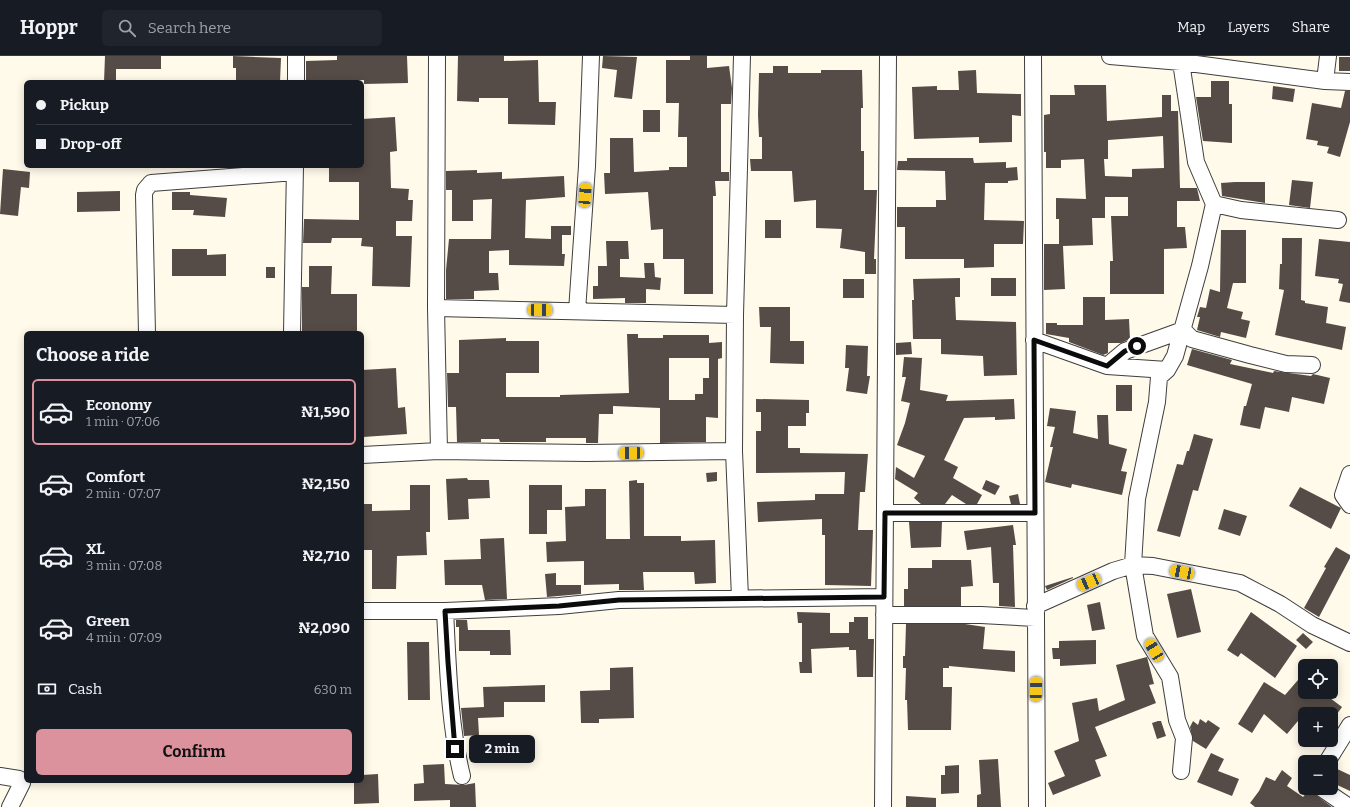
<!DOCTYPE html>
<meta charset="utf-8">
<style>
:root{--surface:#171b24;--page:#20242c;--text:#f1f3f6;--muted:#9ea1a6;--line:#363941;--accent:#dc929c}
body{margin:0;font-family:Bitter,serif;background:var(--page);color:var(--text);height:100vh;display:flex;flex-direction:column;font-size:15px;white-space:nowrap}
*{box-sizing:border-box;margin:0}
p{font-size:13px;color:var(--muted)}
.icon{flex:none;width:22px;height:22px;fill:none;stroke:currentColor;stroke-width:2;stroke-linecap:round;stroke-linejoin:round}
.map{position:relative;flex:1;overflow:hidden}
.details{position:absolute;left:24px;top:275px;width:340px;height:452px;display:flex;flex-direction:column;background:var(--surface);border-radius:6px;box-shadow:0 2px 10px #0003}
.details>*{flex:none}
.guide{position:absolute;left:24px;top:24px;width:340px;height:88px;border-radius:6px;box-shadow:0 2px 10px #0003;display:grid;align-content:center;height:88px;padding:0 12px;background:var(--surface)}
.controls{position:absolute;left:1298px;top:603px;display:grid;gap:8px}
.controls a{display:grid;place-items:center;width:40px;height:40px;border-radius:6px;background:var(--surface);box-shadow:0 2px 10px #0003;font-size:20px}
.end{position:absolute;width:18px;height:18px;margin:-9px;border:5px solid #0b0b0b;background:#fff;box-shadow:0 0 0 2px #fff}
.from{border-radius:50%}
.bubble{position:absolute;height:28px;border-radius:6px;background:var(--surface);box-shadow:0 2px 10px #0003;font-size:13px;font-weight:700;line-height:28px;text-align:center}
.car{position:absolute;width:12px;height:24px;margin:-12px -6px;border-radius:5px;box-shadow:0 0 3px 1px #0007;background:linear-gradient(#f5c518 24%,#345 0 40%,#f5c518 0 76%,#345 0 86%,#f5c518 0)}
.guide b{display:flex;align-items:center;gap:14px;height:38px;font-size:15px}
.guide b+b{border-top:1px solid var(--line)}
.guide i{width:10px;height:10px;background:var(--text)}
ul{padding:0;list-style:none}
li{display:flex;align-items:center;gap:12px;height:66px;margin:0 8px 6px;padding:0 4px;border:2px solid transparent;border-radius:6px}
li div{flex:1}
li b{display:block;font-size:15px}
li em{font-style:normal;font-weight:700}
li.active{border-color:var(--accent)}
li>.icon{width:36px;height:36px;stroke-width:1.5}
h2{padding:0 12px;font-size:18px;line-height:48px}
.pay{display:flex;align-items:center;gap:10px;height:44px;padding:0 12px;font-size:15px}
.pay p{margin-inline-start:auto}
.button{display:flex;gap:8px;margin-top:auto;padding:8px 12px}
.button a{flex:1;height:46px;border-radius:6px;background:var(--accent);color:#111;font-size:16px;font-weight:700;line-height:46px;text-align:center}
header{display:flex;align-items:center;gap:24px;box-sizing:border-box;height:56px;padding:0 20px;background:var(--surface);border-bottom:1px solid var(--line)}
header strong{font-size:19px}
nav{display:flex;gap:22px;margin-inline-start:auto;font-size:14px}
.search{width:280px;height:36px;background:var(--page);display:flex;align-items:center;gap:10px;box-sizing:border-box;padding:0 14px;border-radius:6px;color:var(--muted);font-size:15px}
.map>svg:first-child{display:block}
</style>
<header>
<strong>Hoppr</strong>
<div class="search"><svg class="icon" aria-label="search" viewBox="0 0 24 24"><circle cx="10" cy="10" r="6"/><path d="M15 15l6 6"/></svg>Search here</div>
<nav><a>Map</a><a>Layers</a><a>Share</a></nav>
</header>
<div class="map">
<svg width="1350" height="751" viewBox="0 0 1350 751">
<rect width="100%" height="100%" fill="#fffaea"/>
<!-- building -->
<path fill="#554c47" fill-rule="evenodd" d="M105 0H161V13H116V26H104Z
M233 0 281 2 280 26H236V12H233Z
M337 0H407L408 27 364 28V24L306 26V5L337 4Z
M458 0H504V5L538 4 539 46H556L555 69 508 68V42H479V46L457 45Z
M603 0 637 1 632 43 614 41 617 14 602 12Z
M690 0H707V12L729 10 732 32 731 48H721V116H729V125H715L716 140H713V238H684V203H663V173L651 174 648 136 605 138 604 117H610V82H633L634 116 669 114V111H687V81H678L679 47H666V4H690Z
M1339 1H1350V15H1339Z
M773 10H788V17H821V14H862L863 52H861V95H864V134H877L874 203H876V218H865V196L840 192 842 173 816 172V144L794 146 792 115H751L750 103H762V81H759L758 59 759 17H773Z
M976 14 977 37 1021 38V60L1012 59V86L979 87V81L914 83 912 31 937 30V34H959L958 15Z
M1211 25H1229V48H1232V87L1203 85 1196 41H1211Z
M1074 29H1106L1107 65 1162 61V39H1171V55H1178L1180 132H1197L1200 145H1177V171H1185L1187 192 1164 193V238H1110V205H1113L1111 160H1128V141H1105V162H1092L1093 189 1063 190 1065 233 1044 234V188H1059V163H1056V142L1086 143 1084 103 1061 104V112H1046V96H1044V59L1050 58V39H1075ZM1163 80 1164 112 1132 113V121L1105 120 1104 103H1108V84Z
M1273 30 1295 33 1293 46 1272 43Z
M1345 35H1350V66L1340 101 1327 97 1329 91 1317 89 1318 85 1306 83 1312 47 1341 52Z
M643 54H660V76H643Z
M395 61 397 95 390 96 391 132 409 133 408 144H413L412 165H396V180H412L410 231 372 230 373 191 361 190 362 182H332L331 187H303L304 163 359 164V126H329V110H362V63Z
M907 102H973L974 107 1006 106V112L1017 111 1018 124 1008 125V127H985L984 164 1024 165 1023 188H994V211L964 212V203H905V171H897V151H936V144H946L945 115 897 114 898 105H907Z
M3 113 30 116 29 132 21 131 18 160 0 158Z
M477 114V117L502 116V123L564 120 565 141 526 144 525 182 551 183V170H571V179H562V198H565L564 210 509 209V194L489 195V217H498L499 234 474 235V243H446V214L449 183H491L492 143 473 144V165H452V134H446V115Z
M1292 124 1313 126 1310 152 1289 149Z
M1235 126H1265V147L1222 140 1221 127Z
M120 135V155L77 156V136Z
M172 136H190V139L227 142 225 161 193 159 194 154H172Z
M765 164H781V182H765Z
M1221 174H1246V227H1233L1227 252 1243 256 1241 263 1250 265 1246 282 1221 276 1220 281 1197 274 1200 261H1197L1200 251 1206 252 1210 233 1220 236Z
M1282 182H1302L1301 244 1305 245V247L1328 251 1326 267 1346 271 1342 294 1275 279 1284 234 1279 233 1280 208H1282Z
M1319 183 1350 186V247L1339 245 1343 228 1338 227 1339 223 1315 220Z
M606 185H628L629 203H620V221L645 222 644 207H654L655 221 661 222 660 234 646 233V247H625V242L593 243V230H598V210H607Z
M172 193H207V199L226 198V220H172Z
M309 210H332L331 238H357V277H302V231H309Z
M266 211H275V222H266Z
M960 222V241H955L956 264 1016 266 1017 319 984 320 983 300 941 298V283H913L912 244H914L913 223Z
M991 222H1016V240H991Z
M843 223H864V242H843Z
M1083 241H1105V264L1129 263 1130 283 1121 287H1108V297L1103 299 1069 286V282L1046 278V267H1057V269H1083Z
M759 251H790V285H804V308L770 307 771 271H760Z
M627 278H638V282H663V279H709V287L722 286V302L718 303V362L706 361V386L660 387V352L613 350V358H599L598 387H586V382H546V386H500L499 383H481V386H457L456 351H448L447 317H459V284L506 282V285H539V317H506V341H560V339L629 337ZM669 302H709V322H703V338H695V344H669Z
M911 286 912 298 896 299V287Z
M846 289 868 290 867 320H870L867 338 846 335 849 312H845Z
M1192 293 1232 304 1230 308 1273 317 1274 315 1311 320 1313 318 1330 322 1324 348 1292 341 1289 356 1265 351 1260 373 1240 369 1244 350H1246L1252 328 1187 309Z
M904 301 922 302 920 334 948 339 946 345 1014 343 1015 363 995 364V361L964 362 944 404 958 411 953 422 982 439 977 448H966L952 439 945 448H921L914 442 918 437 895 423 896 411 914 422 925 400 897 389 905 367 910 347 901 345 906 321H902Z
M396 312 398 352 405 351 407 378 363 381 362 314Z
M1116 329H1132V355H1116Z
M756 343 809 344V357H806V370H788V392H800V397L868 398 865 436H860L858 474H873L871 530 825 529V479H822V463L758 466 757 446 815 444V438H844L845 416 756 417V375H761V356H756Z
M1050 352 1076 355 1073 377 1098 383 1097 359H1108L1109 388 1127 393 1121 415 1127 416 1122 439 1072 428 1071 432 1045 426 1053 391H1050L1055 371 1047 370Z
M1194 378 1213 383 1198 435 1193 434 1180 481 1157 475 1177 408 1183 409 1187 395H1189Z
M717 416V425L707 426 706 417Z
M467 422 468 424H489L490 442 468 443 469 463 448 464 446 423Z
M637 424V427H644V480H681V485L715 484 716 527 695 528 694 516H643L644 534H619V528L584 529V505L547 506 546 486 566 485 565 451 585 450V433H606V483H630L629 425Z
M986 424 1000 430 995 439 982 433Z
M410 429H430V476H426L427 499 397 500 396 533H372V494H362V479H364L363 448H372V455L410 454Z
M529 429H562V454H547V478H529Z
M1300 431 1341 452 1331 473 1289 450Z
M1018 438 1020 448H1011L1009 440Z
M1224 453 1247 460 1240 480 1218 473Z
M909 466H942L941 491 911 492Z
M1013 469 1016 489H1013L1015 551 999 550V527H993L991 491 967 494 964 475Z
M504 482 507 543 485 544 482 529H445L444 504 481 503 480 483Z
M1336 491 1350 499V502L1319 561 1304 552 1326 512 1324 511Z
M932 504H971L973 530 961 531V550H904V533H908V512H932Z
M556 517V529H581V538L547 541 545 518Z
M1073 521V522L1047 534 1045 530Z
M1191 533 1201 576 1177 582 1167 538Z
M1100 546 1105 573 1092 575 1087 549Z
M797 556 830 557V577H849V566H854V561H868V583H874L873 621H857L856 594H849V591L811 593 812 617H800L799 606H802V567H798Z
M1251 556 1297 590 1275 622 1241 597 1238 601 1227 594Z
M456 564H467L468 574H510L511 599H490V595H459V571H456Z
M906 568H965L985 571 983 593 1015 595V616L949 610V612H943V631H952L951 674H908L907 644H905L906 612H903V600H905Z
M1303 577 1313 586 1306 593 1296 584Z
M1096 584V608L1060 610V603H1053L1052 592H1059V585Z
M407 586H429L430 644H408Z
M1147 601 1154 628 1149 629 1156 647 1095 671 1107 700 1095 704 1101 720 1053 739 1048 727 1065 720 1054 695 1079 685 1072 647 1097 642 1099 655 1125 644 1116 609Z
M633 611 634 662 599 663V667H581L580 635 610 634V612Z
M1298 624 1305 630V636H1313L1323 643 1326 639 1342 651 1337 658H1314L1308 653 1287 678 1264 658 1252 677 1238 668 1264 626 1285 639Z
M545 629V646H504V661L478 662 479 679 464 680 461 652 484 651 483 631Z
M1200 663 1206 667 1208 664 1220 672 1206 693 1193 685 1190 671 1193 665 1198 669Z
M1158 665H1161L1166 680 1157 683 1152 667Z
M1211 697 1224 703 1218 715 1239 723 1232 740 1197 726Z
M998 703 1001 751H977V739L981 738 979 704Z
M444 708 445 728 464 729 475 727 476 751H450V744L414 745V728L424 727 423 709Z
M959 709V737L941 738V719H945V710Z
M1335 712 1350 719V735L1331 726V716Z
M1282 714 1292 722 1287 730 1303 741 1309 734 1332 751H1255L1250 747 1259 735 1266 721 1275 725Z
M378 718 379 747 354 748V725H362V719Z
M906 740 936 742V751H906Z"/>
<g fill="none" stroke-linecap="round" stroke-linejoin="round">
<!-- minor casing -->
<g stroke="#3e3e3e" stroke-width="18">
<path id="minor" d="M437 0 436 252 439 395
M1033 0 1037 751
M1110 0 1181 6 1325 25 1350 26
M1325 25 1328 0
M296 26V0
M1214 148 1241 154 1338 164
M436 252 735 259
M577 255 587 110 591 0
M147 277 144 139 145 134 151 127 295 116
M292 277 295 110
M1034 284 1107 310 1167 314
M1107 310 1125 295 1183 274 1192 283 1250 299 1286 308 1312 309
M362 399 439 395 587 397 734 395
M1350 418 1343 439 1350 449
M885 457H1035
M740 542 734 395 735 259 742 0
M1035 550 1113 515 1133 509 1153 510 1240 527 1280 548 1312 569 1350 587
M362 555H445L559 550 619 544 884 541
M445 555C448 610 449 667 462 720
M884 559H981L1035 562
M1327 706 1350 669
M1181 715 1184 682 1177 664 1170 621 1145 580 1133 509 1137 443 1157 346 1159 321 1167 314 1175 300 1200 210 1214 148 1196 106 1181 6 1187 0
M0 720 19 723 22 727 10 751
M1321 732 1349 751
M883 751 888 0"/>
</g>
<!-- minor -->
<use href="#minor" stroke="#fff" stroke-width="16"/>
</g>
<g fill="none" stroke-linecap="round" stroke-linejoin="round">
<!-- route -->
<path stroke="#0b0b0b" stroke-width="5" d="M455 693 448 606 445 555 559 550 619 544 884 541 885 457H1035L1034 284 1107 310 1125 295 1137 290"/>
</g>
</svg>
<div class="controls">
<a><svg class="icon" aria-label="locate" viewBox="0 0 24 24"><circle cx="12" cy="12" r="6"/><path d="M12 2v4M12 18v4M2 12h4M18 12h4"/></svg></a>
<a>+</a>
<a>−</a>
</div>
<i class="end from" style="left:1137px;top:290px"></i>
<i class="end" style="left:455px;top:693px"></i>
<div class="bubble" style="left:469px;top:679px;width:66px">2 min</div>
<i class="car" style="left:585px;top:139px;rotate:4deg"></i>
<i class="car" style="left:540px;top:254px;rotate:91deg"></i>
<i class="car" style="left:631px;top:397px;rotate:269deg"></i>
<i class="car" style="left:1182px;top:516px;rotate:281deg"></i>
<i class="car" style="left:1089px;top:526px;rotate:246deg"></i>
<i class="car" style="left:1154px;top:594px;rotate:329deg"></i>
<i class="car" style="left:1036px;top:633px;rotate:1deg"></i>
<div class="guide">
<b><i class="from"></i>Pickup</b>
<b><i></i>Drop-off</b>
</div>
<section class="details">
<h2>Choose a ride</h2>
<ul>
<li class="active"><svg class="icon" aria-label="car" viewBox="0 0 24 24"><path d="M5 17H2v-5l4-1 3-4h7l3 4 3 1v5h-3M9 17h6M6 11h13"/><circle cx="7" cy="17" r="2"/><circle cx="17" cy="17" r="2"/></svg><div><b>Economy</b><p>1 min · 07:06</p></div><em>₦1,590</em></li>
<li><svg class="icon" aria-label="car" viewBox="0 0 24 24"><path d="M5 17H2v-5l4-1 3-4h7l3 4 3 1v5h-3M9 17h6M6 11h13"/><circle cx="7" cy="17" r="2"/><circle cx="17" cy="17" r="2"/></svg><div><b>Comfort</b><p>2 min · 07:07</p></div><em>₦2,150</em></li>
<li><svg class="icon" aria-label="car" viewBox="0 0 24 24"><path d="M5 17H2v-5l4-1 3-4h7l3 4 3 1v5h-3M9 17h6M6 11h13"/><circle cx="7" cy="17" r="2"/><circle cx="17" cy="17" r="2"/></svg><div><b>XL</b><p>3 min · 07:08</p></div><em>₦2,710</em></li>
<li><svg class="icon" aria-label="car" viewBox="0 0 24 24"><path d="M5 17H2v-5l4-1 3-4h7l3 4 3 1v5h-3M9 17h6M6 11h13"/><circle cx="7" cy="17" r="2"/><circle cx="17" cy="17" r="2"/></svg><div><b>Green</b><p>4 min · 07:09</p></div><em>₦2,090</em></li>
</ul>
<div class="pay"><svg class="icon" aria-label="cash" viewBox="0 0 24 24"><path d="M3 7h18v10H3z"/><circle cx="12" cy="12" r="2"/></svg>Cash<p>630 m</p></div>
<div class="button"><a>Confirm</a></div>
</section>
</div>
